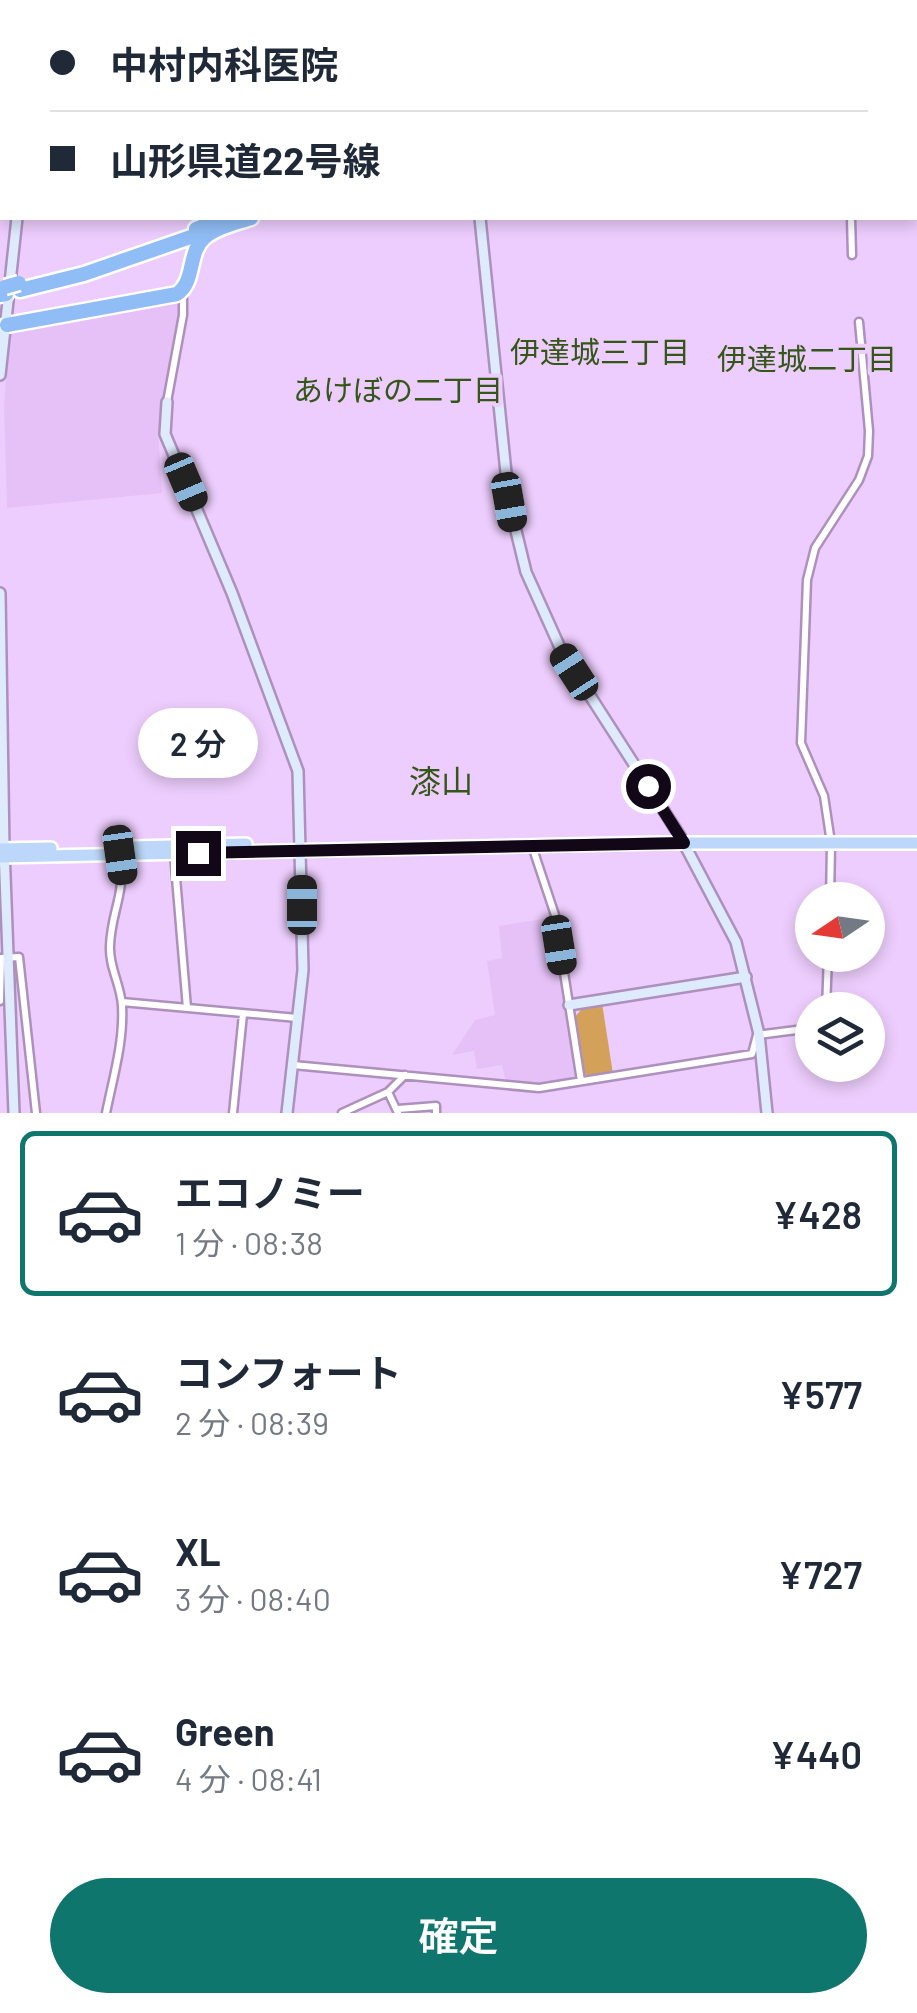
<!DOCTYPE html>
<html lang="ja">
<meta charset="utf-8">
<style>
:root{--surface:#fff;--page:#f6f6f7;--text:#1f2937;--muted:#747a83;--line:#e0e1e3;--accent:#0f766e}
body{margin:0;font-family:Barlow,"Noto Sans JP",sans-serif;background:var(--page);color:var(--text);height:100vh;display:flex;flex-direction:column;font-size:38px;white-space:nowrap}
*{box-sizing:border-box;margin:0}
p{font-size:32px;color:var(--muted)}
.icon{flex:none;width:55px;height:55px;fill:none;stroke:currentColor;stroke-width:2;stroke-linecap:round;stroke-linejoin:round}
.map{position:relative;height:1113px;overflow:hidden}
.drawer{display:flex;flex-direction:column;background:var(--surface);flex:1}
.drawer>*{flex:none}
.banner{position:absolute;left:0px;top:0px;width:918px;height:220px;box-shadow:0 5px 15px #0003;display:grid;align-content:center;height:220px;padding:0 50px;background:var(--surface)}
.needle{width:65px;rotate:257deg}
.fabs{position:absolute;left:795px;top:882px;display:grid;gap:20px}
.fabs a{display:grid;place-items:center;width:90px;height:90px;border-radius:50%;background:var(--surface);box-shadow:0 5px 15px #0003;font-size:50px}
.end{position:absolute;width:45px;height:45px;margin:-22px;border:12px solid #120717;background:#fff;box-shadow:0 0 0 5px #fff}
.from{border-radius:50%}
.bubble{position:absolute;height:70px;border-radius:35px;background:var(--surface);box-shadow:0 5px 15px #0003;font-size:32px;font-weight:600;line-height:70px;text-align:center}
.car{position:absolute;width:30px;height:60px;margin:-30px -15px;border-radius:12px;box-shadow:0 0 8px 2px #0007;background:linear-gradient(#222 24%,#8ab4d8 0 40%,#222 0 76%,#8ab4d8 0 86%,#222 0)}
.banner b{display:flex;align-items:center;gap:35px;height:95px;font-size:38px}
.banner b+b{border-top:2px solid var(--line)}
.banner i{width:25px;height:25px;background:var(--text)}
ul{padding:18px 0 0;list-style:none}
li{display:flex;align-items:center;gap:30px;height:165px;margin:0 20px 15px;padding:0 30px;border:5px solid transparent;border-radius:15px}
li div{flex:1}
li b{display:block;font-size:38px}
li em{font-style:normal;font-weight:600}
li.on{border-color:var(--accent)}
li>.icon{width:90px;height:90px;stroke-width:1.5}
.action{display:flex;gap:20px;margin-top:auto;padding:20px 50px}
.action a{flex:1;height:115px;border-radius:60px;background:var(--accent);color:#fff;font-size:40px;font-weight:600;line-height:115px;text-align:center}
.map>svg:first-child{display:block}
</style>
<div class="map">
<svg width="917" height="1113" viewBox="0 0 917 1113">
<rect width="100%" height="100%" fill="#edcdfd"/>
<!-- built -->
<path fill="#e5c1f7" d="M174 299 181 306 158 430 162 493 7 508 4 407 9 333 13 328Z
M549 918 553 921 579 1080 539 1086 506 1082 502 1065 477 1069 474 1051 452 1055 475 1020 495 1015 487 961 502 958 499 926Z"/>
<!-- green -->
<path fill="#d3a15a" d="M602 1003 613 1074 590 1077 585 1074 575 1017 585 1005Z"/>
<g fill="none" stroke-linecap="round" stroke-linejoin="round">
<!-- street casing -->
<g stroke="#ae90bd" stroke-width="11">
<path id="street" d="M851 218 852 255
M167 402 183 315V291
M830 836 824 796 801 743 807 580 815 548 859 480 868 456 869 431 859 322
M532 846 555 915 581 1081
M174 854 187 1008
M830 900 831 845
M0 1001 1 958 19 957 36 1113
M122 1002 297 1018
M826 1010 828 955
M293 1065 539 1088 752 1054 757 1035 812 1028
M388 1092 398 1113
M398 1109 436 1106V1113
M106 1113C113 1078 124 1042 122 1006 121 985 109 968 110 946 111 911 126 895 120 855
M233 1113 243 1014
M342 1113 388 1092 405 1075"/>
</g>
<!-- secondary casing -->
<g stroke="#ae90bd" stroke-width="14">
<path id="secondary" d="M456 0V2
M32 2V0
M480 218 509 502 526 572 562 652 680 836 736 942 759 1034 767 1113
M0 375 17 218
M167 402 165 434 232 593 298 771 303 970 287 1113
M0 593 4 849 14 1113
M569 1005 746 977"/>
</g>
<!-- primary casing -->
<g stroke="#fff" stroke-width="16">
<path id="primary" d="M134 847 246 844
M0 849 51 848
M0 857 658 843H917"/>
</g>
<!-- highway casing -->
<g stroke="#fff" stroke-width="19">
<path id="highway" d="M915 13H917
M196 229 223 218
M20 290 84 274 205 232
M0 295 6 294
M7 325 177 294C196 281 187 252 205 237 217 227 236 223 251 218"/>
</g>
<!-- street -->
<use href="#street" stroke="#fff" stroke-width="6"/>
<!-- secondary -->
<use href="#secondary" stroke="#deebfc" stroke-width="9"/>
<!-- primary -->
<use href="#primary" stroke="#bcd7f9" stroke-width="11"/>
<!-- highway -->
<use href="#highway" stroke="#90bdf5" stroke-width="14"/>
<!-- highway-bridge casing -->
<g stroke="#fff" stroke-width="19" stroke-linecap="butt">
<path id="highway-bridge" d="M5 287 19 283"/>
</g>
<!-- highway-bridge -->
<use href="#highway-bridge" stroke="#90bdf5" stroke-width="14"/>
</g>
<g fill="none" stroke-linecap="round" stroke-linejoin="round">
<!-- route -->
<path stroke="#120717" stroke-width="12" d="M198 853 684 843 648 786"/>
</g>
<g text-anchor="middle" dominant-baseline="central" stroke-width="8" stroke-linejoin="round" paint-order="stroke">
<!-- neighbourhood labels -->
<g font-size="30" fill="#345718" stroke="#edcdfd">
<text x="600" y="351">伊達城三丁目</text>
<text x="807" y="358">伊達城二丁目</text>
<text x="398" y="389">あけぼの二丁目</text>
</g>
<!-- quarter labels -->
<g font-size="32" fill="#345718" stroke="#edcdfd">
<text x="441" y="780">漆山</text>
</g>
</g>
</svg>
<div class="fabs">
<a><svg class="needle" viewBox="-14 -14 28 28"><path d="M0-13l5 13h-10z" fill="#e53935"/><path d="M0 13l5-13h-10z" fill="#747a83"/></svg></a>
<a><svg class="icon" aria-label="layers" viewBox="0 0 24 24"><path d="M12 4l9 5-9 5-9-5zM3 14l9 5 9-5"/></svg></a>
</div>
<i class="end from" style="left:648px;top:786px"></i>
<i class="end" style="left:198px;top:853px"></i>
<div class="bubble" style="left:138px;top:708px;width:120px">2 分</div>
<i class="car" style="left:186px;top:482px;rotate:157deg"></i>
<i class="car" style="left:509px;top:502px;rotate:170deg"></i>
<i class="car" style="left:574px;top:672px;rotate:327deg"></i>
<i class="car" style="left:120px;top:855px;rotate:172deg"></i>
<i class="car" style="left:302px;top:905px;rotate:0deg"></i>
<i class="car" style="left:559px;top:945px;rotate:171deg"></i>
<div class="banner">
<b><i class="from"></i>中村内科医院</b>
<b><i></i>山形県道22号線</b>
</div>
</div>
<section class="drawer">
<ul>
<li class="on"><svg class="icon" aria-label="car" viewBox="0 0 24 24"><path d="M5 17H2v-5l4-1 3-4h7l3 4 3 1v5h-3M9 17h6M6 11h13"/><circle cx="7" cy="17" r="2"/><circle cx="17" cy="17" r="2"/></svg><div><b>エコノミー</b><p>1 分 · 08:38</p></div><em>¥428</em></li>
<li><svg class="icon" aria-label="car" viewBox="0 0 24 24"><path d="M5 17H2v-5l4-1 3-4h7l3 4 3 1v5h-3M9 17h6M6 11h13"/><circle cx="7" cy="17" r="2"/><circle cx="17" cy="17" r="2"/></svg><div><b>コンフォート</b><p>2 分 · 08:39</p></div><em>¥577</em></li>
<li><svg class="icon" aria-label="car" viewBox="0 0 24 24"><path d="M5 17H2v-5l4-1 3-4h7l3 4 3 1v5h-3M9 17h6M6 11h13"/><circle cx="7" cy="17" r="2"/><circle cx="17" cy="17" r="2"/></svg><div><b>XL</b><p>3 分 · 08:40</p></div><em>¥727</em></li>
<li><svg class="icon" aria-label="car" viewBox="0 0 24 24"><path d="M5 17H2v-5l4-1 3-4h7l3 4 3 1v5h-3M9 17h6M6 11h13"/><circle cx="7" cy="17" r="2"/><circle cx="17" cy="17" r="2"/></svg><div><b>Green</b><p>4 分 · 08:41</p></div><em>¥440</em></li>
</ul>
<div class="action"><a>確定</a></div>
</section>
